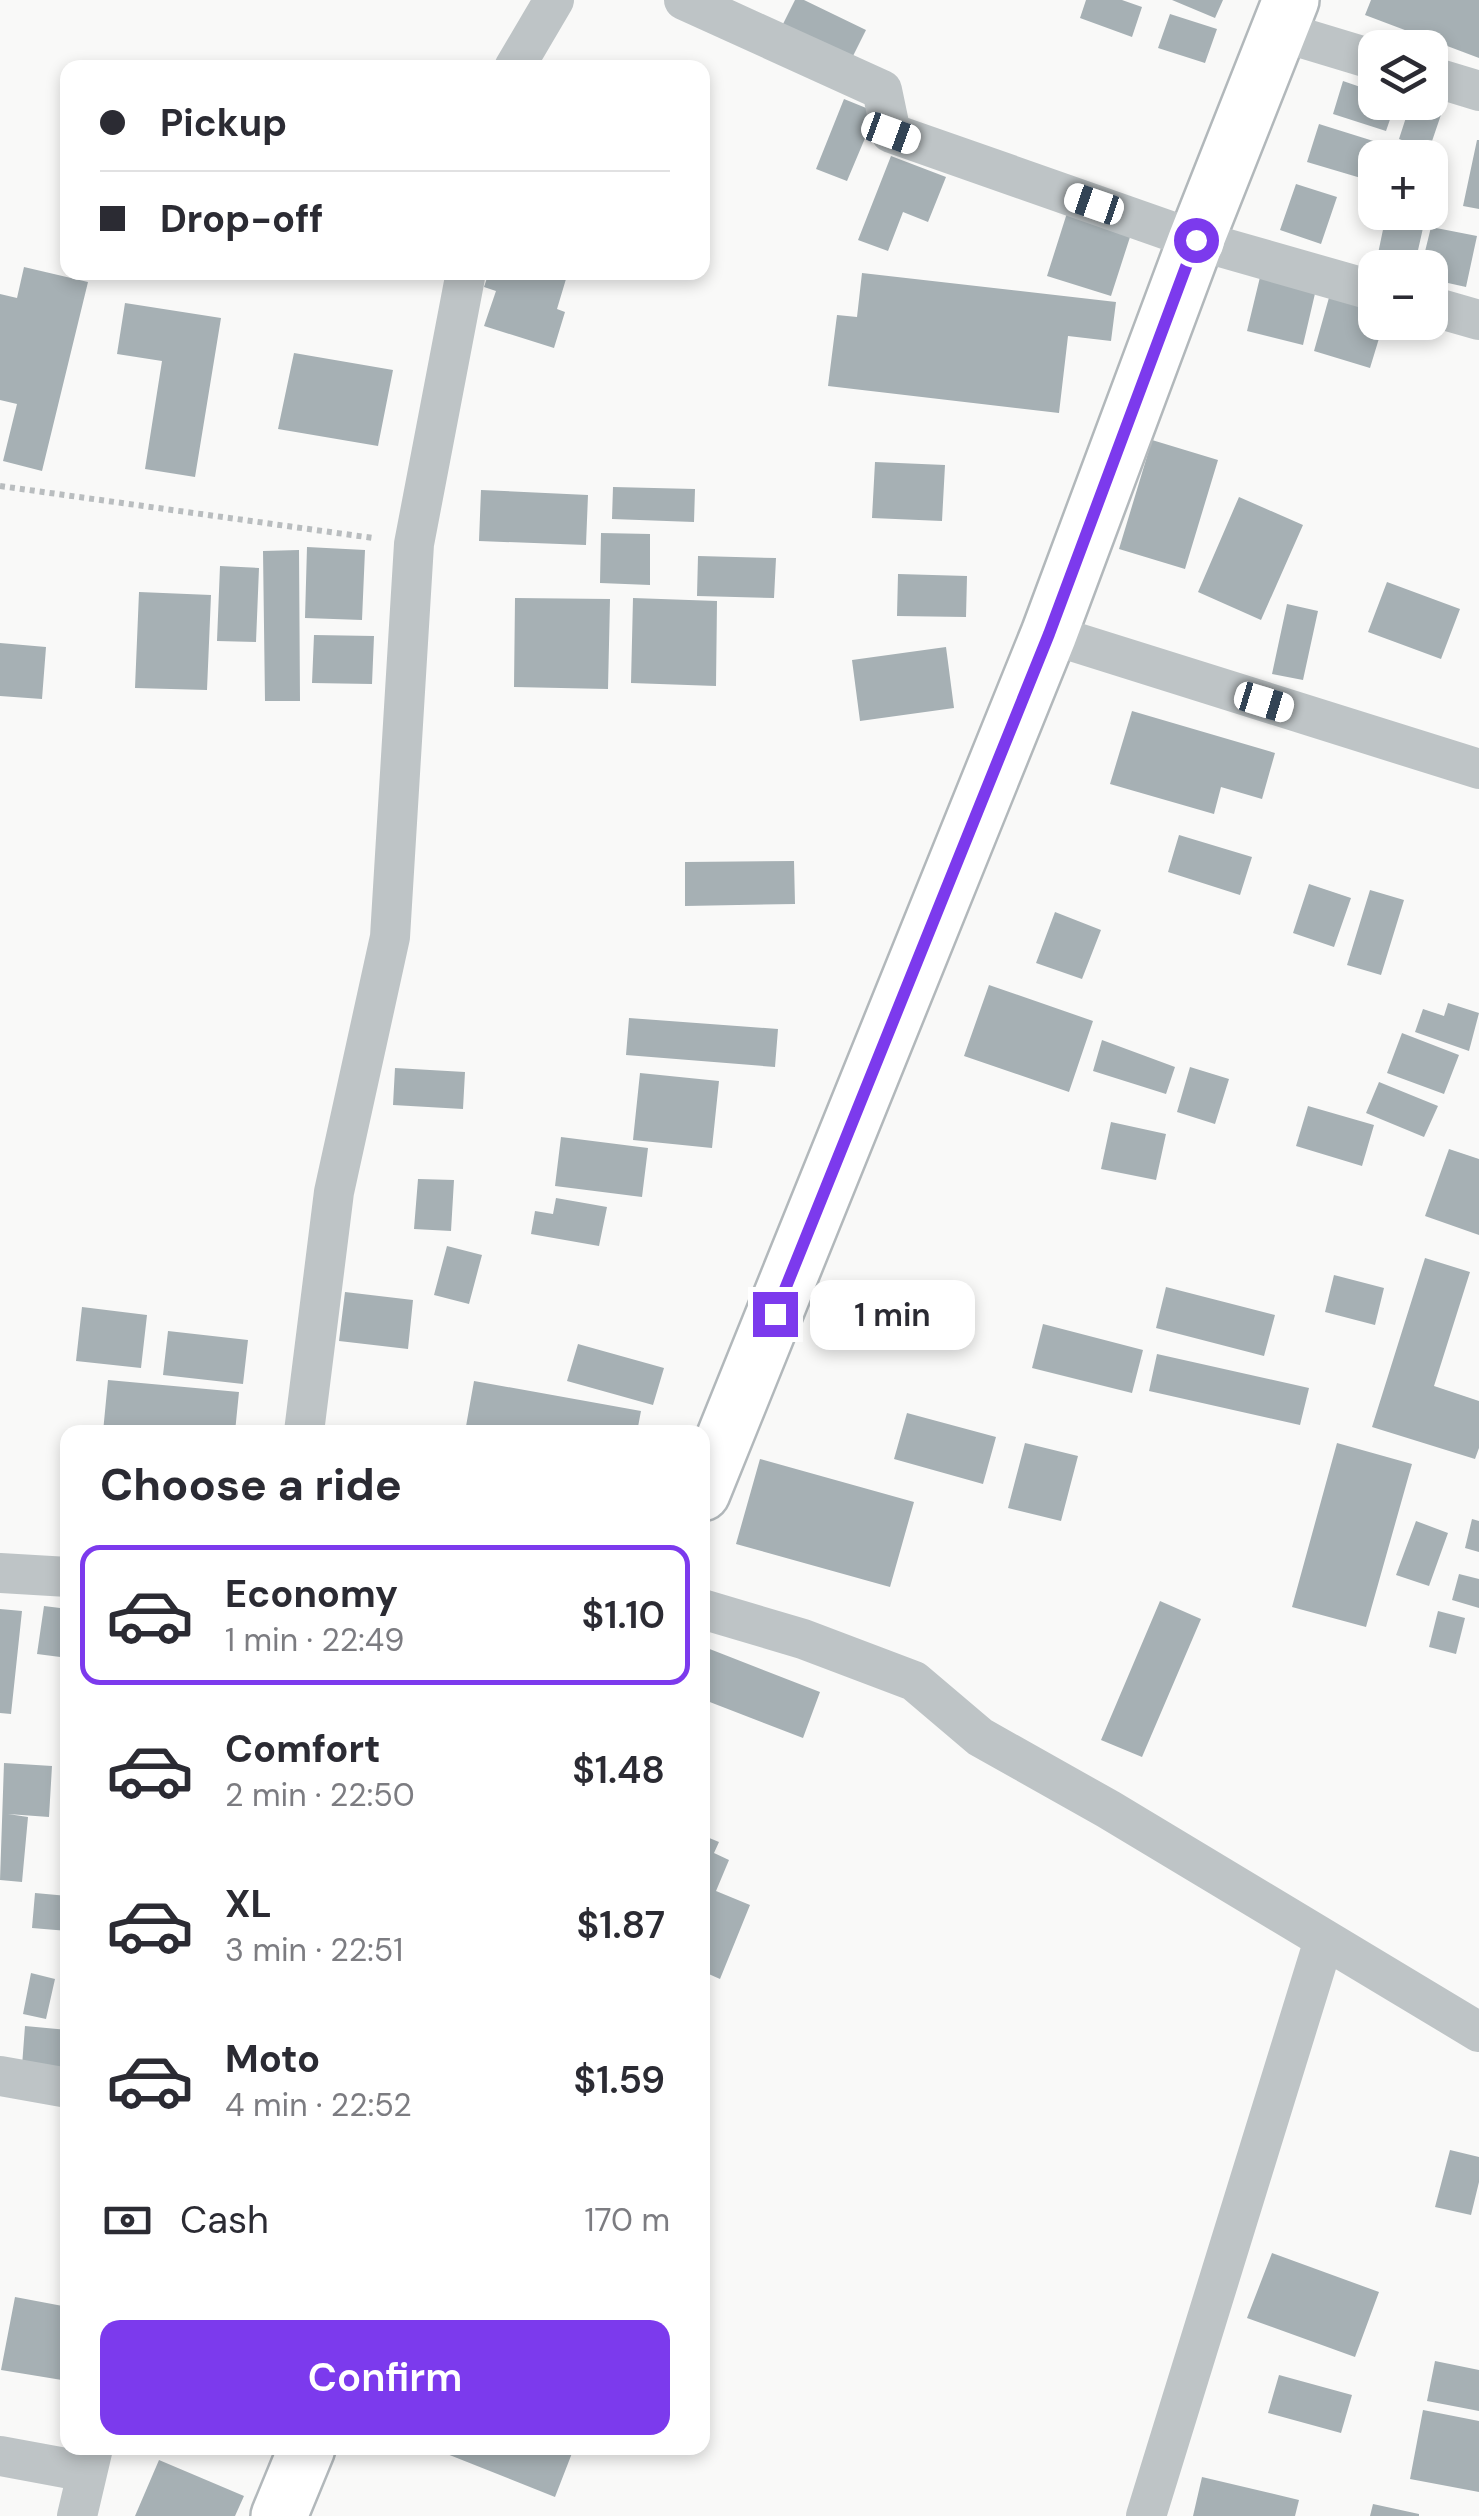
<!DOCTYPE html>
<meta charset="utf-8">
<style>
:root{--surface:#fff;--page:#f7f7f7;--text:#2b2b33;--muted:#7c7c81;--line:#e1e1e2;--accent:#7c3aed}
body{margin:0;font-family:"DM Sans",sans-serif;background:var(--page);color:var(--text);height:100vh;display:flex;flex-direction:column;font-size:38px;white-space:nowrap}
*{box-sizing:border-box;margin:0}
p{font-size:32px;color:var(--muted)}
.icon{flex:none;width:55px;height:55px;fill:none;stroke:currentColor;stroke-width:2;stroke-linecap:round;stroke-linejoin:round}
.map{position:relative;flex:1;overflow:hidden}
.panel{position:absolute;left:60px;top:1425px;width:650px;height:1030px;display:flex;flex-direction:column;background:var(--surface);border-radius:20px;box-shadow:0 5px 15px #0003}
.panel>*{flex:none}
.hud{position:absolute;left:60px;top:60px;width:650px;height:220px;border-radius:20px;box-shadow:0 5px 15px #0003;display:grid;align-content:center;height:220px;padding:0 40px;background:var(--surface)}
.tools{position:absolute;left:1358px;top:30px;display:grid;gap:20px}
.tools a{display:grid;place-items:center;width:90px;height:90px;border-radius:20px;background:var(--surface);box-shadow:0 5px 15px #0003;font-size:50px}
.end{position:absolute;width:45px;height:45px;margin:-22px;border:12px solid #7c3aed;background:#fff;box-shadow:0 0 0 5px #fff}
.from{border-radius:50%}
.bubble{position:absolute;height:70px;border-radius:20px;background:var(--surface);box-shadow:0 5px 15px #0003;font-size:32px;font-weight:600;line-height:70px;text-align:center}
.car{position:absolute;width:30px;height:60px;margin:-30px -15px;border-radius:12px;box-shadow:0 0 8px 2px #0007;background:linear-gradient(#fff 24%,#345 0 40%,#fff 0 76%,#345 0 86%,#fff 0)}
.hud b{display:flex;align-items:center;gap:35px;height:95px;font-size:38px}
.hud b+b{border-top:2px solid var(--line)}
.hud i{width:25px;height:25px;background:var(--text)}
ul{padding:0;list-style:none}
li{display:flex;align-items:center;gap:30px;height:140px;margin:0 20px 15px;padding:0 20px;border:5px solid transparent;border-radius:20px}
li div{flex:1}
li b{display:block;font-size:38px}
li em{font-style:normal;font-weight:600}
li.selected{border-color:var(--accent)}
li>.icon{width:90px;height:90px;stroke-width:1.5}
h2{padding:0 40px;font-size:45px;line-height:120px}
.pay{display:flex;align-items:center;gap:25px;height:110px;padding:0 40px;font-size:38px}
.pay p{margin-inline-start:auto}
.primary-button{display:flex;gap:20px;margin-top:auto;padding:20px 40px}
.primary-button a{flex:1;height:115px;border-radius:20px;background:var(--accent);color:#fff;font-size:40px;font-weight:600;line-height:115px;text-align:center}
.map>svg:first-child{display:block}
</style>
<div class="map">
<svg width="1479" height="2516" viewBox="0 0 1479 2516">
<rect width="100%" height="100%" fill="#f9f9f8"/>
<!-- building -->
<path fill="#a6b0b4" d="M795 0H804L866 30 849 64 780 30Z
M1086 0H1122L1142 7 1132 37 1080 18Z
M1172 0H1223L1215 18Z
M1371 0H1479V58L1365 15Z
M1170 14 1217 29 1205 63 1158 48Z
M1343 81 1375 92V102H1396L1386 131 1333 114Z
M1430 98 1445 103 1429 150 1399 139 1411 102H1430Z
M844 99 876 112 847 181 816 169Z
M1319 124 1383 144 1378 158H1375L1371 181 1307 162Z
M1477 140H1479V209L1463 206Z
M891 156 946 177 928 222 903 212 888 251 858 240Z
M1296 184 1337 197 1321 244 1280 230Z
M1067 213 1131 234 1111 296 1047 276Z
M1385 220 1423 228 1414 268H1375Z
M1431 227 1477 236 1466 287 1430 279V268H1421Z
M24 267 88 282 42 471 3 461 17 404 0 400V294L17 298Z
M489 272H544L566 279 557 309 565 312 554 348 484 326 496 291 484 287Z
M862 273 1116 302 1111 341 1068 336 1059 413 828 386 837 315 857 317Z
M1261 273 1317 285 1303 345 1247 331Z
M1330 294 1375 308V322H1384L1370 368 1314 351Z
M125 303 221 318 195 477 145 469 162 361 117 354Z
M294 353 393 370 378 446 278 429Z
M1152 440 1218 460 1185 569 1119 549Z
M875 462 945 465 942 521 872 518Z
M613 487 695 489 694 522 612 519Z
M481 490 588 495 586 545 479 541Z
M1239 497 1303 525 1261 620 1198 592Z
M601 533 650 534V585L600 583Z
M307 547 365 550 362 620 305 618Z
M299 550 300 701H265L263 551Z
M698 556 776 558 774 598 697 596Z
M220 566 259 568 256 642 217 641Z
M898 574 967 576 966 617 897 616Z
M1387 582 1460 609 1441 659 1368 632Z
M139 592 211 595 207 690 135 688Z
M515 598 610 599 608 689 514 687Z
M633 598 717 601 716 686 631 683Z
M1287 604 1318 611 1303 680 1272 674Z
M314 635 374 636 372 684 312 683Z
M0 643 46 647 42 699 0 696Z
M946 647 954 708 860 721 852 660Z
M1132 711 1275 753 1262 799 1221 787 1214 814 1110 784Z
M1179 835 1252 857 1240 895 1168 872Z
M794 861 795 904 685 906V862Z
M1309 884 1351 898 1334 947 1293 933Z
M1370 890 1404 900 1381 975 1347 965Z
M1055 912 1101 930 1082 979 1036 963Z
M989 985 1093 1021 1069 1092 964 1056Z
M1448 1003 1479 1013 1469 1051 1415 1032 1423 1009 1444 1016Z
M629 1018 778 1029 775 1067 626 1055Z
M1402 1033 1459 1055 1444 1094 1387 1073Z
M1102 1040 1175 1067 1166 1094 1093 1071Z
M1190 1067 1229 1079 1215 1124 1177 1112Z
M395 1068 465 1072 463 1109 393 1105Z
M640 1073 719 1081 712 1148 633 1140Z
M1379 1082 1438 1106 1424 1137 1366 1113Z
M1308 1106 1374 1125 1362 1166 1296 1146Z
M1111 1122 1166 1134 1156 1180 1101 1169Z
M561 1137 648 1148 642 1197 555 1186Z
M1449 1149 1479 1159V1235L1425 1216Z
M418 1179 454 1180 451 1231 414 1229Z
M556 1198 607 1207 599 1246 531 1234 535 1211 553 1214Z
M447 1246 482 1255 469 1304 434 1295Z
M1425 1258 1470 1272 1434 1386 1479 1401V1448L1475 1459 1372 1427Z
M1334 1275 1384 1288 1375 1325 1325 1312Z
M1166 1287 1275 1315 1264 1356 1156 1328Z
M345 1292 413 1300 408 1349 339 1341Z
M82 1307 147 1315 141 1368 76 1361Z
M1043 1324 1143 1350 1132 1393 1032 1368Z
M168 1331 248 1340 243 1384 163 1375Z
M578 1344 664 1368 653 1405 567 1381Z
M1157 1354 1309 1388 1300 1425 1149 1391Z
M108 1380 239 1392 235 1432H103Z
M474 1381 641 1411 637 1432H465Z
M907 1413 996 1437 983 1484 894 1459Z
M1025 1443 1078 1456 1061 1521 1008 1508Z
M1337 1443 1412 1464 1366 1627 1292 1607Z
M760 1459 914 1502 890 1587 736 1544Z
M1472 1519 1479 1521V1552L1465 1548Z
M1416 1521 1448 1533 1429 1586 1396 1575Z
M1459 1574 1479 1579V1608L1452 1600Z
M1160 1601 1201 1619 1142 1757 1101 1740Z
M44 1606 68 1609V1658L37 1654Z
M0 1609 22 1611 11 1714 0 1713Z
M1438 1611 1465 1618 1456 1654 1429 1647Z
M702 1646 820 1692 803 1738 702 1699Z
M4 1763 52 1766 49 1817 8 1814 28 1817 22 1882 0 1880Z
M702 1835 719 1842 714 1853 729 1860 716 1891 750 1905 720 1979 702 1971Z
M35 1893 68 1896V1931L32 1928Z
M31 1973 55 1979 46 2019 23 2014Z
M25 2026 68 2030V2070L22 2066Z
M1450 2150 1479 2157V2182L1471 2215 1435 2207Z
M1272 2253 1379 2292 1355 2357 1247 2318Z
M15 2297 68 2307V2381L1 2370Z
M1435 2361 1479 2370V2411L1427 2401Z
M1279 2375 1352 2395 1341 2433 1268 2413Z
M1423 2410 1479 2421V2492L1410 2479Z
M449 2448H574L555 2497 447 2454Z
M159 2460 244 2496 235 2516H135Z
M1202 2477 1299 2500 1295 2516H1193Z
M1373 2504 1419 2514V2516H1370Z"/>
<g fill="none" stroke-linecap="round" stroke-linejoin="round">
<!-- primary casing -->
<g stroke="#b2b8bb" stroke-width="60">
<path id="primary" d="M702 1493 1049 634 1196 240 1291 0
M279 2516 307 2448"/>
</g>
<!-- path -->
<path stroke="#b9bdbf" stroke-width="6" stroke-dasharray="5 5" stroke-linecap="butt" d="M0 486 373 538"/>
<!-- minor -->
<path stroke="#bec4c6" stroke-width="40" d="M684 0 882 90 891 133 1196 240 1375 291
M1279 31 1375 60
M514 68 554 0
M1430 76 1479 91
M1430 306 1479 320
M1049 634 1479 769
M304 1432 334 1192 390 937 414 544 466 272
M0 1573 68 1577
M702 1609 803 1639 914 1681 980 1737 1108 1809 1479 2032
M0 2076 68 2088
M0 2456 87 2472
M77 2516 93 2448
M1146 2516 1324 1940"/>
<!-- primary -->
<use href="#primary" stroke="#fff" stroke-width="55"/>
</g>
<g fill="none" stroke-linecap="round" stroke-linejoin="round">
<!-- route -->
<path stroke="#7c3aed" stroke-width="12" d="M775 1314 1049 634 1196 240"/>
</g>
</svg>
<div class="tools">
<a><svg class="icon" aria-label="layers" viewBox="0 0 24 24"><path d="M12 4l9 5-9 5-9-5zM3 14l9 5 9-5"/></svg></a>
<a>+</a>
<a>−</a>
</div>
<i class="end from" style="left:1196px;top:240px"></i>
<i class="end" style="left:775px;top:1314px"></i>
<div class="bubble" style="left:810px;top:1280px;width:165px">1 min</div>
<i class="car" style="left:891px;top:133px;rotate:110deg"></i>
<i class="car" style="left:1094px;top:204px;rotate:289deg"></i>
<i class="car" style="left:1264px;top:702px;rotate:107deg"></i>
<div class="hud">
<b><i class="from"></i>Pickup</b>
<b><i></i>Drop-off</b>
</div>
<section class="panel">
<h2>Choose a ride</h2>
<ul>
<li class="selected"><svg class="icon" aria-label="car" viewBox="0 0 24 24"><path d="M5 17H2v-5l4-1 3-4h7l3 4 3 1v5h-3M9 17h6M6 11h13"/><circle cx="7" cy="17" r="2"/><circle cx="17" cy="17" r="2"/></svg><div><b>Economy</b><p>1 min · 22:49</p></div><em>$1.10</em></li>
<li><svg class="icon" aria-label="car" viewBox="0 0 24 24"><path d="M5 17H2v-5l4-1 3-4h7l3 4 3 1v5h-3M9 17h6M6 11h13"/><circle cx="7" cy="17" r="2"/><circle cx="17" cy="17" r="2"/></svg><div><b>Comfort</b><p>2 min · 22:50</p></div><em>$1.48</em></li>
<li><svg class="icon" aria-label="car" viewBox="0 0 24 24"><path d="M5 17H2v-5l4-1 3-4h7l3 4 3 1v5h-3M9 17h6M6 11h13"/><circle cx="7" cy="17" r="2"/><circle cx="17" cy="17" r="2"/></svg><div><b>XL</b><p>3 min · 22:51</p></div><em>$1.87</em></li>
<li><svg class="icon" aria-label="car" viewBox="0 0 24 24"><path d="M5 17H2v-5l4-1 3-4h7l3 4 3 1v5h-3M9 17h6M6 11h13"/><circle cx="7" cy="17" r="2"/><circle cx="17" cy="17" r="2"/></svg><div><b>Moto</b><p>4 min · 22:52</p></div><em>$1.59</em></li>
</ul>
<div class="pay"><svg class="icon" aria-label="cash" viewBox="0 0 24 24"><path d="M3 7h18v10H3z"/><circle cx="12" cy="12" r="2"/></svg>Cash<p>170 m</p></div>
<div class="primary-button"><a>Confirm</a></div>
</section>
</div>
